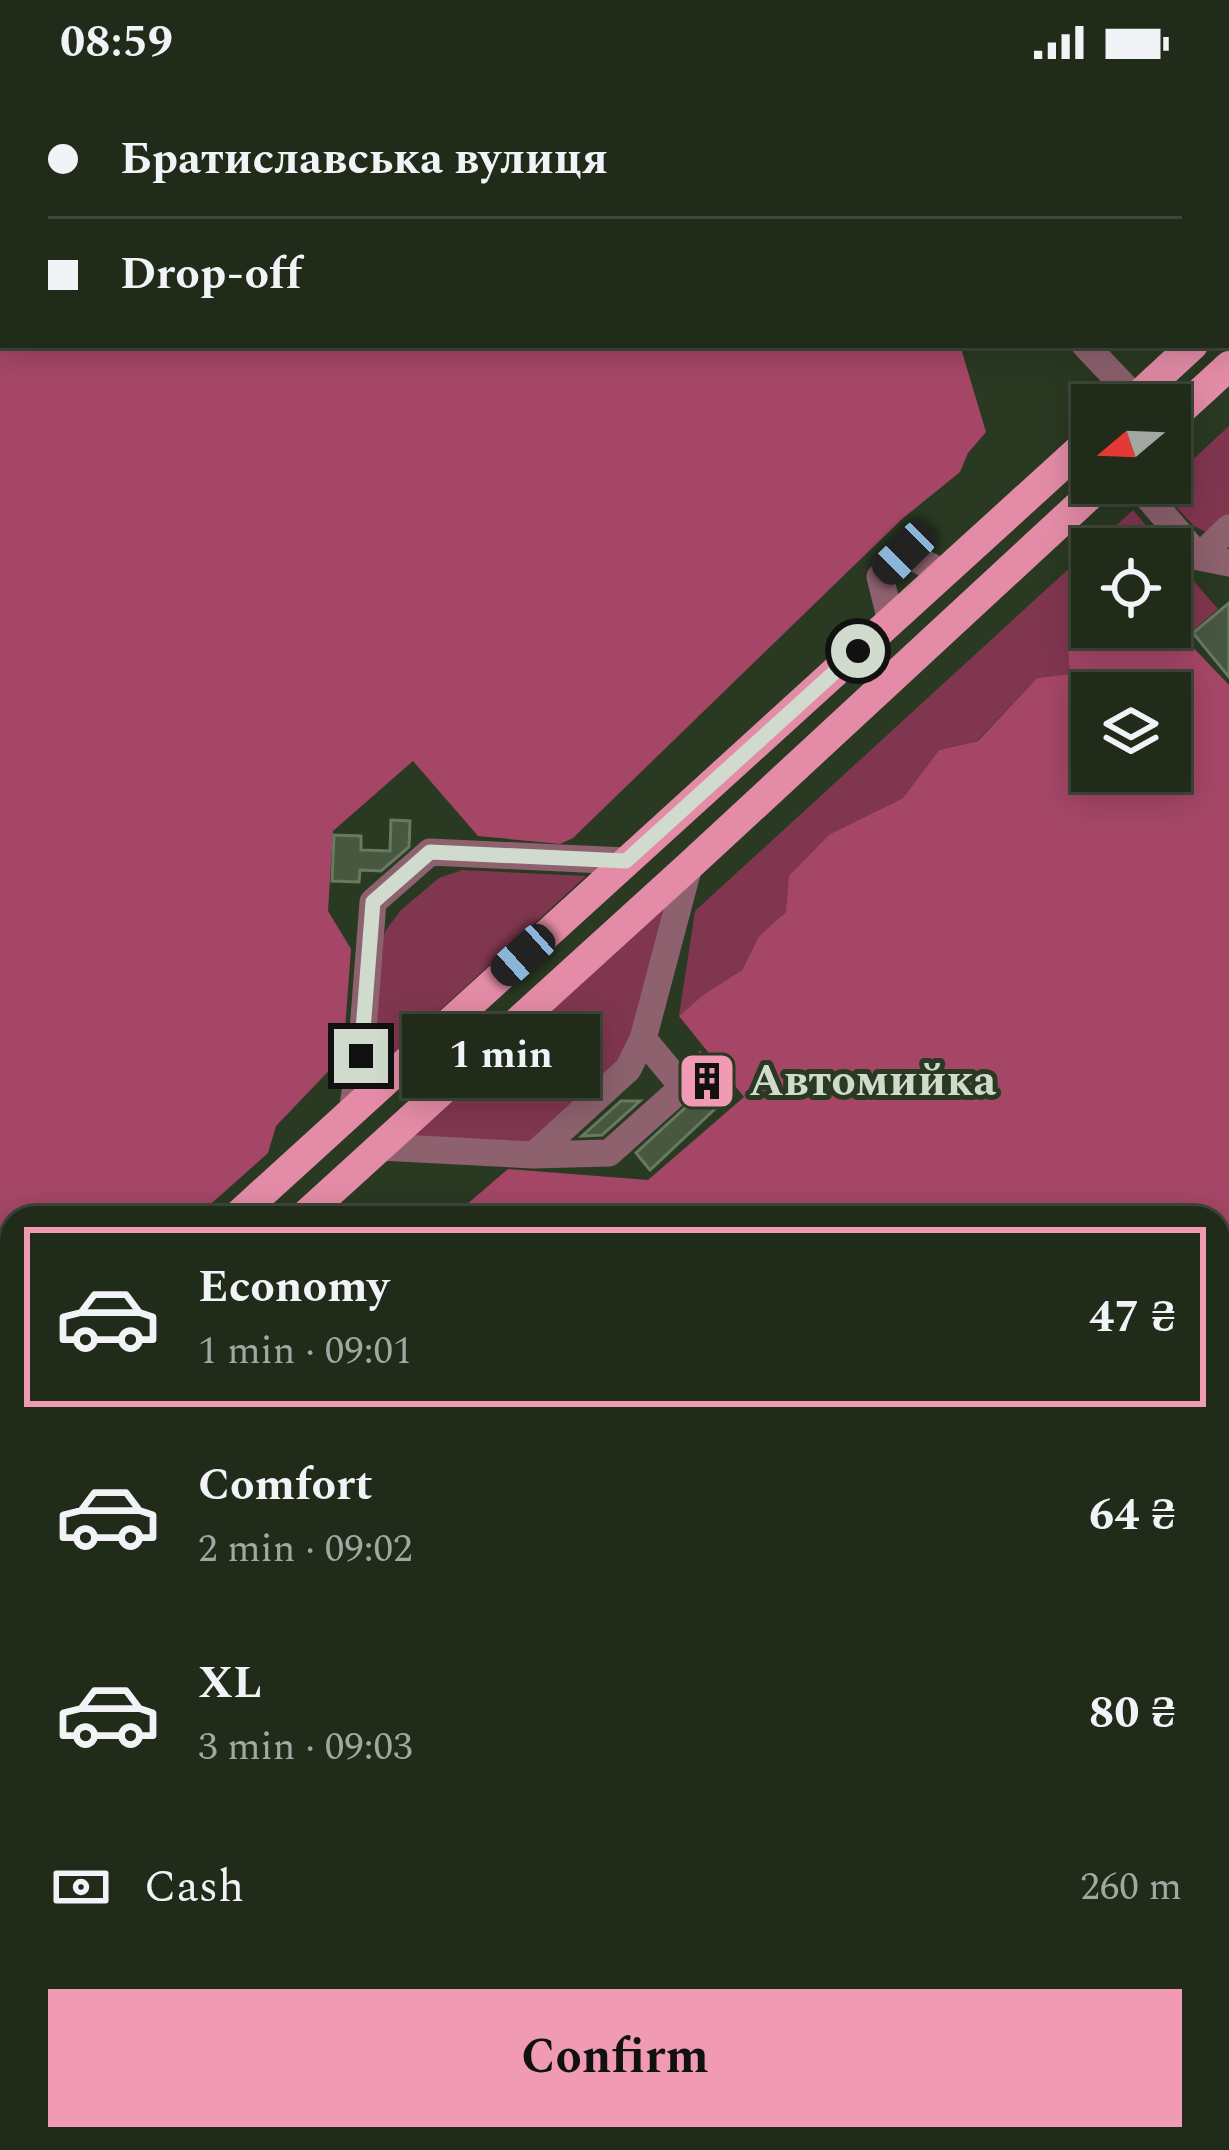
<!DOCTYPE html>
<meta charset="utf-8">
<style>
:root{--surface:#202b1a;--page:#2d3727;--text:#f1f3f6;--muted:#a2a7a2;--line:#3d4739;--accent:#f19ab4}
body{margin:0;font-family:Spectral,serif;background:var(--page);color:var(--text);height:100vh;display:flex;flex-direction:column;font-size:45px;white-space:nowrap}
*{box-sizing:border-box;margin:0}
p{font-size:39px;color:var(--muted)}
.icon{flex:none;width:66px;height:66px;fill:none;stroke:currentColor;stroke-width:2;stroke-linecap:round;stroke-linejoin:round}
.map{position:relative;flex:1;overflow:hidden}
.sheet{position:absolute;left:0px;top:1122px;width:1230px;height:945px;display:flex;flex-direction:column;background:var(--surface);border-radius:36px 36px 0 0;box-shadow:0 6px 30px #0003,0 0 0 3px var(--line)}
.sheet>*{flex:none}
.hud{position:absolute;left:0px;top:0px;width:1230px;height:264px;box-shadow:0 6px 30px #0003,0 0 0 3px var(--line);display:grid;align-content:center;height:264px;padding:0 48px;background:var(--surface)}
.needle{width:78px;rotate:251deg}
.fabs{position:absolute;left:1071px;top:300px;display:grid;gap:24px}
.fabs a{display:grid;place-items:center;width:120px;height:120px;border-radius:0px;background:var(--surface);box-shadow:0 6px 30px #0003,0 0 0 3px var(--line);font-size:60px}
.end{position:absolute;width:54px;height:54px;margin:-27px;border:15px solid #d1dbcd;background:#111;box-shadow:0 0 0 6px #111}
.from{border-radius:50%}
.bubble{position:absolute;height:84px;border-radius:0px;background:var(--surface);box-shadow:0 6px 30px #0003,0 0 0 3px var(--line);font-size:39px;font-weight:700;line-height:84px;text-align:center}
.car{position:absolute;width:36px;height:72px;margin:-36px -18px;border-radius:15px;box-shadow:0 0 9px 3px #0007;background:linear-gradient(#222 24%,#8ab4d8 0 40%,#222 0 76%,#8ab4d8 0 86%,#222 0)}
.hud b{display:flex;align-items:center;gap:42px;height:114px;font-size:45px}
.hud b+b{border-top:3px solid var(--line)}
.hud i{width:30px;height:30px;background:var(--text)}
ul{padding:21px 0 0;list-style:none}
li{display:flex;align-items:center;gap:36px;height:180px;margin:0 24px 18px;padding:0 24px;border:6px solid transparent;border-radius:0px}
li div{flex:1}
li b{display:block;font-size:45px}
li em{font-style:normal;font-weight:700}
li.current{border-color:var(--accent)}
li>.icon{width:108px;height:108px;stroke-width:1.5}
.pay{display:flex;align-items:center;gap:30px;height:132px;padding:0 48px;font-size:45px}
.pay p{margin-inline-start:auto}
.action{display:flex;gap:24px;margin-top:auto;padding:24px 48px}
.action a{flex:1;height:138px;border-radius:0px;background:var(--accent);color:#111;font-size:48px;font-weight:700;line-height:138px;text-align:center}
.status{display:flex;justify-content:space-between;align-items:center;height:84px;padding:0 60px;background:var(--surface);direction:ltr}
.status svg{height:33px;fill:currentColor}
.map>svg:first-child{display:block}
</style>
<div class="status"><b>08:59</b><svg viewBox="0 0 49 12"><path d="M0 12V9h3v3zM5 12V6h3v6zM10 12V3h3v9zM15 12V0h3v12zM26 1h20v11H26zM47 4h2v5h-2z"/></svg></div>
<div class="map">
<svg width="1229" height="2066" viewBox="0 0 1229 2066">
<rect width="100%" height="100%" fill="#2a3922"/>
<!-- green -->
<path fill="#813650" d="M1229 342V439L1214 452 1194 442 1160 406Z
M1133 426 1166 465H1092L1094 543 1068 564 1071 590 1037 594 977 657 939 666 903 714 830 750 786 828 759 852 742 886 703 911 679 932 695 827Z
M1170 470 1218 525 1185 553 1170 482Z
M462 786 586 792 374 987 377 871 386 846 401 826 439 794Z
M671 813 628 970 535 1058 408 1054Z"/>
<!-- forest -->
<path fill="#a54667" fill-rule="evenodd" d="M0 0H442L443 3H3V261H960L986 348 968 369 960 388 902 435 573 754 560 760 478 752 413 677 333 747 328 827 351 865 343 972 276 1042 268 1069 195 1134H12V1297L0 1307Z
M1170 482 1185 555 1229 601V2066H0V1529L12 1518V2055H1218V1134H451L508 1085 648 1096 744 1013 679 932 703 911 742 886 759 852 786 828 789 792 830 750 903 714 939 666 978 657 1037 594 1070 590 1068 564 1094 543H1170ZM1092 609H1170V687H1092Z"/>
<!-- building -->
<path fill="#475740" stroke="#687960" stroke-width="3" d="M1229 519V593L1193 549Z
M391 736 410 737 409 763 381 787 360 786 359 798 332 797 334 751 361 752V766L390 767Z
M700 969 734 1007 650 1086 636 1069 700 1010V999L688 980Z
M621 1017H640L602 1051 582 1052Z"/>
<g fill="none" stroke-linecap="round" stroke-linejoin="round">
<!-- minor -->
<path stroke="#8d616e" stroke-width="27" d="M599 0 602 3
M845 0 848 3
M568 3 571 0
M875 3 878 0
M1014 3 1017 0
M1085 261 1142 321
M1136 399 1199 473 1229 479
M1199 473 1229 444
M891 537 880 493 904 469 944 489
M352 1027 361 972 373 818 430 768 626 777
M380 1063 534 1071 628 985 643 955 689 782
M534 1071 609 1069 683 1003 643 955"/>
<!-- major -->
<path stroke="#e48ca7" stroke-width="30" d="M1227 230 1229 228
M1128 321 1193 261
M1170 336 1229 282
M235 1134 1092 354
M302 1134 689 782 1103 399
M0 1348 12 1337
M0 1408 12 1398"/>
</g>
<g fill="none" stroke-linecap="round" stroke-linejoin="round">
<!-- route -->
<path stroke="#d1dbcd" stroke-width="15" d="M361 972 373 818 430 768 626 777 858 567"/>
</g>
<!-- icons -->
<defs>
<g id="building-square" transform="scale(3)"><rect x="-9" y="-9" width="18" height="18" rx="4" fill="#f19ab4" stroke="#2a3922"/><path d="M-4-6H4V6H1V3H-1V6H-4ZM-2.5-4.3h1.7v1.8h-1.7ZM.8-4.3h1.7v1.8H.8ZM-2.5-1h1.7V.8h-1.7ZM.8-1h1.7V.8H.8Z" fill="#111"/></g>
</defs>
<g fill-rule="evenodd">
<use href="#building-square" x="707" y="997"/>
</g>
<g text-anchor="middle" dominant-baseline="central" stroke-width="10" stroke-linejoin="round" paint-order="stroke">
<!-- poi labels -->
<g font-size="45" font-weight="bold" fill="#d1dbcd" stroke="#2a3922" text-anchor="start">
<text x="749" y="997">Автомийка</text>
</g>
</g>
</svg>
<div class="fabs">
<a><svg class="needle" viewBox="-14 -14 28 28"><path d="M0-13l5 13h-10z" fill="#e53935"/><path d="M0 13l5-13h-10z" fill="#a2a7a2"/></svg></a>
<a><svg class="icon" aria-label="locate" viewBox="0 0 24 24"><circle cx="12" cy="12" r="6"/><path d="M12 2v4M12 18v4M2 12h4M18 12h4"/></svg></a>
<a><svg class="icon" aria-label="layers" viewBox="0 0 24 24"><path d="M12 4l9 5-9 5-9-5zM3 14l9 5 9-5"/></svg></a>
</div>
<i class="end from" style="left:858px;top:567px"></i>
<i class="end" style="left:361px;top:972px"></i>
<div class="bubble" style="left:402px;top:930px;width:198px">1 min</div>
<i class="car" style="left:904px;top:469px;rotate:225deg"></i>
<i class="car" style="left:523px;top:871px;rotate:228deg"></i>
<div class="hud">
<b><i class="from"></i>Братиславська вулиця</b>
<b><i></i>Drop-off</b>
</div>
<section class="sheet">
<ul>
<li class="current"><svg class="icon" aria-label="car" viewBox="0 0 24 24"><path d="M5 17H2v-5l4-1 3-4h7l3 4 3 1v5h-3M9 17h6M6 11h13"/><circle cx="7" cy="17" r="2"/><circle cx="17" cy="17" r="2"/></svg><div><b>Economy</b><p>1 min · 09:01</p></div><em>47 ₴</em></li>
<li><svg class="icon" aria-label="car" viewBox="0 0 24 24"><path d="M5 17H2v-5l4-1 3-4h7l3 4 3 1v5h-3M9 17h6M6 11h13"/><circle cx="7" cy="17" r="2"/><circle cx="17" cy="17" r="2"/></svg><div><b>Comfort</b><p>2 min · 09:02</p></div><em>64 ₴</em></li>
<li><svg class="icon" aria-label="car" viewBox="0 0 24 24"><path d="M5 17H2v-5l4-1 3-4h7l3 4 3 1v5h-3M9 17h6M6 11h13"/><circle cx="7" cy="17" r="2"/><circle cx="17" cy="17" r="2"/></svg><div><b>XL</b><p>3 min · 09:03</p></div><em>80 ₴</em></li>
</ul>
<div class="pay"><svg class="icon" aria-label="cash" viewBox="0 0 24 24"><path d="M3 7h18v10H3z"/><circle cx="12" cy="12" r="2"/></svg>Cash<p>260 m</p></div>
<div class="action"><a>Confirm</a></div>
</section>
</div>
